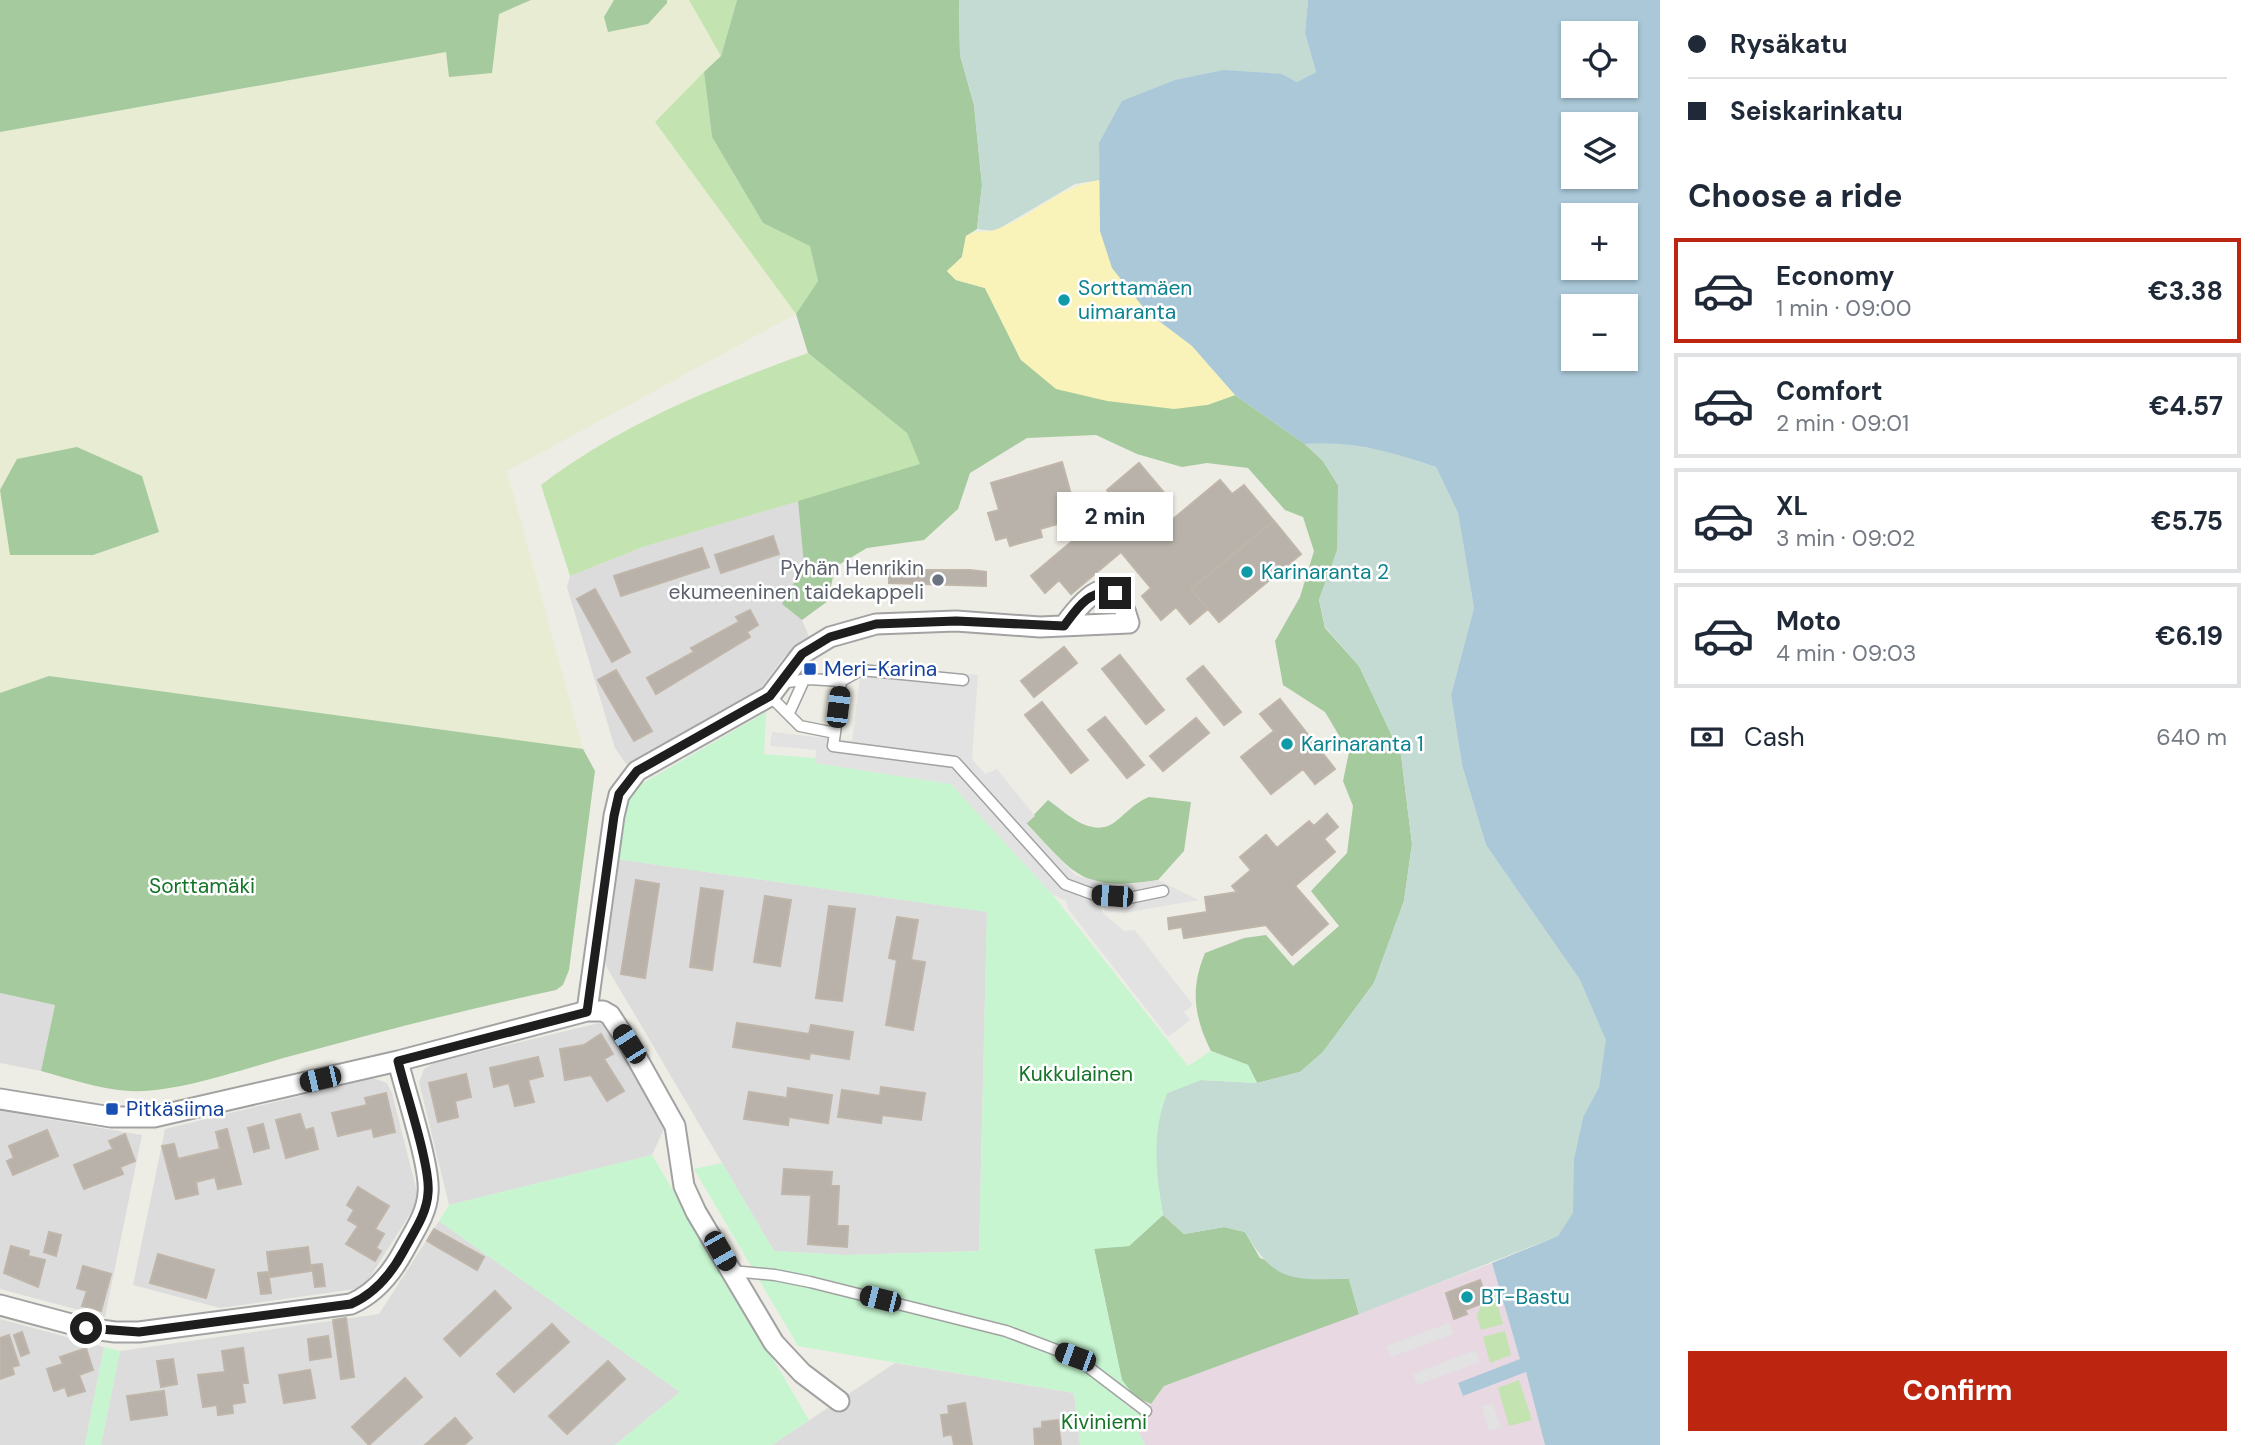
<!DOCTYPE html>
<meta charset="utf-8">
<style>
:root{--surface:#fff;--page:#f2f2f3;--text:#1f2937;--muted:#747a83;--line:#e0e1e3;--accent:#bc2611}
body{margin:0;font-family:"DM Sans",sans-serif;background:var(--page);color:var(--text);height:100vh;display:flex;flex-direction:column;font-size:26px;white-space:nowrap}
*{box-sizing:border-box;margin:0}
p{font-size:23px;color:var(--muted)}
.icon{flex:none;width:38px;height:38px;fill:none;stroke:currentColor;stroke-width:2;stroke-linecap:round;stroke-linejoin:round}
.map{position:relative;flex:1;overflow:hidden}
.side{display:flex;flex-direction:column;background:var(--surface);width:595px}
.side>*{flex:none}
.banner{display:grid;align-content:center;height:154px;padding:0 28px;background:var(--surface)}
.buttons{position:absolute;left:1561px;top:21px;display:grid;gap:14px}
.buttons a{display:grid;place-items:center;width:77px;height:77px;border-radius:0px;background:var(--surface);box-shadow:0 2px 5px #0004;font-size:35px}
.end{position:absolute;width:32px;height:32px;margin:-16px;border:9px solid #1e1e1e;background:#fff;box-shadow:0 0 0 4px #fff}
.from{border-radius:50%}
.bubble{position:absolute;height:49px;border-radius:0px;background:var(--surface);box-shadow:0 2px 5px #0004;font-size:23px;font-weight:700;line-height:49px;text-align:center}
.car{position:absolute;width:21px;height:42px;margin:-21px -10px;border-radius:9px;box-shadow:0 0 5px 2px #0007;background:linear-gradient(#222 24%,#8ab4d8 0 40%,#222 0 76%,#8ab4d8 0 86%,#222 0)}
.banner b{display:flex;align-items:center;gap:24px;height:66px;font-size:26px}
.banner b+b{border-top:2px solid var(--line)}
.banner i{width:18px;height:18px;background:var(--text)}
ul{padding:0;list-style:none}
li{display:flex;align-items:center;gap:21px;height:105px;margin:0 14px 10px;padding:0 14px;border:4px solid var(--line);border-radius:0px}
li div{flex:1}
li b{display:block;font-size:26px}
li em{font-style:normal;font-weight:700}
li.active{border-color:var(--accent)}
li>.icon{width:63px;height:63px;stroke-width:1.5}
h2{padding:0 28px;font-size:32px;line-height:84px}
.pay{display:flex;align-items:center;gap:18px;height:77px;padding:0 28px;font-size:26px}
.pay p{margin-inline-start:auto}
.button{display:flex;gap:14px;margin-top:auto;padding:14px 28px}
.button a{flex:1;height:80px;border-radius:0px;background:var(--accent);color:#fff;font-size:28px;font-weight:700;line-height:80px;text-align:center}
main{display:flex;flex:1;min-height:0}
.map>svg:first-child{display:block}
</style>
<main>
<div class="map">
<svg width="1660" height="1445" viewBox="0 0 1660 1445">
<rect width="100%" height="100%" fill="#eeede5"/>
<!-- residential -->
<path fill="#dcdcdc" d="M798 501 804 565 783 604 802 620 810 639 784 657 757 693 626 764 615 748 567 587 570 576 643 547Z
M616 859 987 912 979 1251 846 1255 774 1251 606 966 604 950Z
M0 993 55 1005 41 1071 0 1063Z
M599 1023 607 1026 666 1125 652 1155 449 1205 419 1082 424 1069 434 1063Z
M373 1078 387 1083 392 1093 419 1200 363 1288 220 1308 133 1285 165 1129Z
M0 1111 142 1135 105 1317 0 1289Z
M439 1221 680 1392 615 1445H101L120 1351 379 1314Z
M0 1319 104 1347 85 1445H0Z
M895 1363 1074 1393 1080 1445H772Z"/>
<!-- industrial -->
<path fill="#e7d8e2" d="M1492 1263 1520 1359 1458 1384 1463 1396 1526 1372 1545 1445H1145L1135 1425 1164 1386Z"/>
<!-- farmland -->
<path fill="#e7ecd2" d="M531 0H689L721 56 655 122 796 314 507 471 583 749 49 676 0 693V132L447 52 492 72 499 14Z"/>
<!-- grass -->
<path fill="#c3e4b0" d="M689 0H737L721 56Z
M704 72 712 137 763 223 810 245 818 281 796 314 655 122Z
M808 353 907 433 921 465 643 547 570 576 541 485C619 425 716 386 808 353Z
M1493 1290 1503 1324 1481 1330 1477 1315 1481 1306 1491 1302 1488 1292Z
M1505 1331 1511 1355 1490 1363 1483 1337Z
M1519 1380 1532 1420 1509 1426 1498 1388Z"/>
<!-- forest -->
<path fill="#a5ca9e" d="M0 0H531L499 14 492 73 449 77 446 52 0 132Z
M614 0H667V3L648 24 608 32 604 17Z
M737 0H959L960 55 974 105 982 185 977 229 966 236 962 257 947 271 956 280 985 288 1021 360 1207 405 1235 395 1305 444 1323 461 1338 485V550L1319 600 1325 628 1359 666 1401 755 1412 844 1404 901 1374 983 1323 1052 1300 1072 1257 1083 1248 1065 1211 1051C1194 1017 1190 989 1205 953L1244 938 1266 935 1293 966 1339 926 1311 891 1347 853 1353 806 1343 781 1349 752 1325 712 1283 685 1275 641 1300 597 1314 551 1303 517 1285 510 1248 468 1207 463 1182 467 1137 454 1096 435 1027 438 970 473 958 509 924 540 867 548 835 567 828 601 802 620 782 604 804 565 798 501 920 464 907 433 808 353 796 314 818 281 810 246 763 223 712 137 704 72 721 56Z
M77 447 142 476 159 532 93 555H10L0 490 17 459Z
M49 676 583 749 595 771 569 970 563 985 556 990C467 1009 379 1032 291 1056 246 1068 175 1094 130 1091 99 1089 70 1079 41 1071L55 1005 0 993V693Z
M1149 797 1191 802 1184 851 1158 880C1081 892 1077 876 1026 823L1048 800C1064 811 1086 834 1108 826 1119 822 1131 804 1149 797Z
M1163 1215 1184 1234 1224 1227 1245 1232 1260 1258 1315 1279H1349L1359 1314 1164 1386 1151 1404 1135 1397 1122 1381 1094 1248 1129 1246Z"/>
<!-- wetland -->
<path fill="#c4dbd3" d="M959 0H1308L1305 33 1316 72 1297 82 1282 74 1099 143 1100 180 1075 184 995 231 977 229 982 185 974 105 960 55Z
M1329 442 1390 451 1436 467 1458 513 1474 608 1451 695 1462 765 1486 845 1580 980 1607 1040 1599 1087 1583 1117 1574 1159V1213L1558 1236 1359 1314 1349 1279C1293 1279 1276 1285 1245 1232L1224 1227 1184 1234 1163 1215 1154 1163 1158 1119 1167 1093 1201 1080 1257 1083 1300 1072 1323 1052 1374 983 1404 901 1412 844 1401 755 1359 666 1325 627 1319 599 1337 550 1338 485 1323 461 1305 444Z"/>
<!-- sand -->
<path fill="#f9f3b9" d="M1100 180V231L1147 312 1192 346 1235 395 1207 405 1174 409 1107 401 1056 389 1021 360 985 288 956 280 947 271 962 257 966 236C977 229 985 234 997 229 1035 216 1055 188 1100 180Z"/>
<!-- park -->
<path fill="#c6f5d0" d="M766 712 764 754 816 758V763L951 784 1052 894 1188 1066 1211 1051 1248 1065 1257 1083 1201 1080 1167 1093C1151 1136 1156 1172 1163 1215L1129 1246 1094 1249 1122 1380 1135 1397 1122 1402 1142 1416 1136 1425 1145 1445H1080L1074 1393 798 1346 694 1169 722 1163 774 1251 846 1255 979 1251 987 912 616 859 626 803 638 786Z
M652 1155 809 1420 772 1445H615L680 1392 439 1221 449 1205Z
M104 1347 120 1351 101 1445H85Z"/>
<!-- parking -->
<path fill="#e2e2e2" d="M861 670 963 679V674L978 675 972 759 985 774 997 769 1035 816 1026 824 1075 875 1116 886 1158 880 1199 900 1124 913 1105 911 1102 900 1097 902 1103 913 1124 931 1135 930 1193 1005 1184 1012 1190 1020 1168 1037 1068 909 1066 901 1052 894 951 784 815 763 816 750 770 746 772 732 852 741Z
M1449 1323 1454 1334 1391 1357 1386 1346Z
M1475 1350 1480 1362 1417 1385 1413 1374Z
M1492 1403 1501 1427 1489 1431 1481 1406Z"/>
<!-- water -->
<path fill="#aac8d8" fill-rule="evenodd" d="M1308 0H1660V1445H1545L1526 1372 1463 1396 1458 1383 1520 1359 1492 1263 1558 1236 1573 1213 1574 1159 1583 1117 1599 1087 1606 1040 1580 980 1486 845 1462 765 1451 695 1474 608 1458 513 1436 467C1393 452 1350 440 1305 444L1235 395 1192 346 1147 312 1112 268 1100 231 1099 143 1122 101 1175 80 1224 70 1282 74 1297 82 1316 72 1305 33ZM1573 33H1626V86H1573ZM1573 124H1626V177H1573ZM1573 215H1626V268H1573ZM1573 306H1626V359H1573Z"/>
<!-- building -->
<path fill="#b8b2ab" stroke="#bfb5a9" stroke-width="2" d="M1062 462 1072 498 1102 493 1115 506 1118 503 1107 490 1139 463 1167 496 1153 507 1167 524 1220 480 1232 494 1244 485 1274 521 1191 589 1208 609 1190 624 1176 607 1161 620 1142 596 1151 588 1121 552 1071 594 1059 580 1045 593 1031 576 1109 510 1099 501 1075 506 1078 518 1040 529 1042 537 1010 546 1007 537 996 540 988 513 999 510 991 483Z
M1274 521 1301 554 1219 622 1191 589Z
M773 536 779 554 721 573 715 555Z
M702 548 709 567 621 596 614 576Z
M889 570H970L986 572V586L889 583Z
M595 589 630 652 612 662 577 599Z
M750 610 758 625 747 632 750 637 656 694 647 678 694 652 691 648 739 622 736 617Z
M1064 647 1077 663 1034 697 1021 681Z
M1120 655 1164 710 1146 724 1102 669Z
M1203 666 1241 712 1224 725 1187 679Z
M616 670 652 731 634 741 598 680Z
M1280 699 1335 769 1315 784 1303 769 1271 794 1241 757 1274 731 1260 714Z
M1042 702 1088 760 1071 773 1025 715Z
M1105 717 1144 765 1127 778 1088 730Z
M1196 718 1209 733 1163 771 1150 756Z
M1327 814 1338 827 1324 839 1335 852 1295 886 1328 924 1292 955 1266 925 1184 938 1182 927 1169 929 1168 918 1207 912 1205 897 1237 892 1232 886 1251 870 1240 857 1266 835 1277 848 1309 821 1314 826Z
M636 880 659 884 645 978 621 974Z
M701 888 723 891 712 970 690 967Z
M765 896 791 900 780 966 754 962Z
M829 906 855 909 842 1001 816 998Z
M897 917 918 920 911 960 925 962 913 1030 886 1025 897 960 889 958Z
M737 1023 809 1034 811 1025 853 1032 849 1059 810 1053 809 1059 733 1047Z
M601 1034 613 1054 604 1059 624 1091 607 1101 591 1075 565 1080 560 1049 584 1045Z
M538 1057 543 1076 528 1080 534 1102 515 1106 509 1083 494 1087 490 1068Z
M466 1074 471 1097 455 1101 458 1117 438 1122 429 1083Z
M881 1087 925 1093 921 1120 882 1115 881 1123 838 1117 842 1090 880 1096Z
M788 1088 832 1095 828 1123 789 1117 788 1125 744 1119 749 1092 787 1098Z
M386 1093 395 1132 374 1137 372 1128 338 1136 332 1113 367 1105 365 1098Z
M300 1114 305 1130 313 1128 318 1149 286 1158 276 1120Z
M263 1124 269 1148 254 1152 248 1128Z
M227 1129 241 1184 218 1189 215 1177 196 1182 198 1194 176 1199 162 1146 174 1144 178 1159 220 1149 216 1132Z
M47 1130 58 1156 13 1175 7 1161 14 1158 9 1146Z
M125 1134 135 1161 120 1167 123 1174 84 1189 74 1165 113 1149 109 1141Z
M784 1169 832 1172 831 1186H839L837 1226H848L847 1247 808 1244 811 1195 782 1194Z
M358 1187 389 1206 375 1229 384 1234 376 1248 381 1251 375 1261 346 1244 358 1226 348 1220 354 1210 347 1205Z
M434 1229 484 1257 477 1270 427 1241Z
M49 1232 61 1235 56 1256 44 1252Z
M11 1246 29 1251 28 1256 45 1260 38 1287 4 1273Z
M308 1247 311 1271 270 1277 267 1252Z
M158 1254 214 1270 206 1298 150 1283Z
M322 1264 325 1286 315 1287 312 1265Z
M83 1266 111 1274 101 1311 82 1306 87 1291 77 1288Z
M268 1272 271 1293 261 1294 258 1273Z
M1480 1280 1488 1301 1465 1310 1467 1314 1454 1319 1446 1293Z
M495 1291 511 1308 460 1356 444 1339Z
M346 1318 354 1377 341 1379 333 1320Z
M552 1324 569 1342 514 1392 497 1374Z
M22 1332 29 1353 21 1356 14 1335Z
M9 1335 19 1365 12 1367 14 1374 0 1379V1338Z
M328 1336 331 1357 310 1360 308 1339Z
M86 1348 93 1370 79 1375 85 1391 68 1396 65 1387 54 1391 47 1369 63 1364 60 1357Z
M243 1348 248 1383H242L245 1402 232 1404 233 1413 218 1415 217 1405 203 1407 198 1375 225 1372 222 1351Z
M173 1359 177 1384 161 1387 157 1361Z
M608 1361 625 1379 567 1434 549 1416Z
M310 1370 315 1398 284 1403 279 1375Z
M405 1378 422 1397 369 1445 352 1427Z
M164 1391 167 1415 131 1420 127 1396Z
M965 1403 972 1445H954L952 1434 944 1436 941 1415 949 1414 948 1406Z
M455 1418 472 1438 464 1445H425Z
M1058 1420 1061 1445H1035L1034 1429 1042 1428V1422Z"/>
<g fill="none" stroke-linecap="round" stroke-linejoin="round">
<!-- lane casing -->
<g stroke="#a2a2a2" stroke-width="13">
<path id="lane" d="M781 683 809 679 841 681 861 670 963 680
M770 696 800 726 835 733 841 681
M789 713 804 680
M835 733 833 746 955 762 1065 884 1095 895 1129 898 1163 891
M732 1271 775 1275 810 1282 1006 1331 1075 1357 1146 1411"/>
</g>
<!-- street casing -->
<g stroke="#a2a2a2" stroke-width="23">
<path id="street" d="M587 1011H603L610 1015 629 1044 675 1126 684 1186 696 1212 774 1343 802 1373 839 1401
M0 1099 111 1117H154L398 1061 587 1011 614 816 619 795 637 771 770 696 802 654 830 637 876 624 956 621 1040 627 1129 623C1114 566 1087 594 1064 626
M0 1305 86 1328 115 1332H139L351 1304C374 1294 391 1274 403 1252 413 1233 427 1214 428 1193 431 1167 405 1091 398 1061"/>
</g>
<!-- lane -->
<use href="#lane" stroke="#fff" stroke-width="10"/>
<!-- street -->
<use href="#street" stroke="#fff" stroke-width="19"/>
</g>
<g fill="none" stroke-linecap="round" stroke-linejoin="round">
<!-- route -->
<path stroke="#1e1e1e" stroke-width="9" d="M86 1328 139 1332 351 1304C374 1294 391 1274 403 1252 413 1233 427 1214 428 1193 431 1167 405 1091 398 1061L587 1012 614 816 619 794 637 771 770 696 802 654 830 637 876 624 956 621 1064 626C1078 607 1089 589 1115 593"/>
</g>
<!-- markers -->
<g fill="#0f9aa8" stroke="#fff" stroke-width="2.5">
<circle cx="1064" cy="300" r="7"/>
<circle cx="1247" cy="572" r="7"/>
<circle cx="1287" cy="744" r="7"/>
<circle cx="1467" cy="1297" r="7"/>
</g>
<circle fill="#6b7280" stroke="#fff" stroke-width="2.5" cx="938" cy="580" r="7"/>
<g fill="#1a4fb4" stroke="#fff" stroke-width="2.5">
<rect x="803" y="662" width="14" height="14" rx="3.5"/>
<rect x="105" y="1102" width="14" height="14" rx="3.5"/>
</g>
<g text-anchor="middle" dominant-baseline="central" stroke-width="5" stroke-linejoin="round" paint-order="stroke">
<!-- culture labels -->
<g font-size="21" fill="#0d838f" stroke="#fff" text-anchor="start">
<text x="1078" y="288">Sorttamäen<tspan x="1078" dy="24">uimaranta</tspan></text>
<text x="1261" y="572">Karinaranta 2</text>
<text x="1301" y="744">Karinaranta 1</text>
<text x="1481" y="1297">BT-Bastu</text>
</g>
<!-- worship labels -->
<g font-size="21" fill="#5b616d" stroke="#fff" text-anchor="end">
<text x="924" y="568">Pyhän Henrikin<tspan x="924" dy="24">ekumeeninen taidekappeli</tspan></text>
</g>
<!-- transit labels -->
<g font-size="21" fill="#164399" stroke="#fff" text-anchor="start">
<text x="824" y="669">Meri-Karina</text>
<text x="126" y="1109">Pitkäsiima</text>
</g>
<!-- park labels -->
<g font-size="21" fill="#157428" stroke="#fff">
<text x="202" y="886">Sorttamäki</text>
<text x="1076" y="1074">Kukkulainen</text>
<text x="1104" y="1422">Kiviniemi</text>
</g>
</g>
</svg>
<div class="buttons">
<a><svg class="icon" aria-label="locate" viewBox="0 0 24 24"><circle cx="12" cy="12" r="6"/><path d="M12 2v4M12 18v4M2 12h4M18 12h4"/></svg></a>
<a><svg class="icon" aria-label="layers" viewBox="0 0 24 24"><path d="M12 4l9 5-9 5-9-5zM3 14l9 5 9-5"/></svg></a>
<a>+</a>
<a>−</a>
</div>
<i class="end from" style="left:86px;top:1328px"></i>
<i class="end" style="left:1115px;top:593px"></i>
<div class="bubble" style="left:1057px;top:492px;width:116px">2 min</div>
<i class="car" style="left:838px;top:707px;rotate:7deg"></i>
<i class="car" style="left:1112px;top:896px;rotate:274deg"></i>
<i class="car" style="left:629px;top:1044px;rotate:327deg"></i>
<i class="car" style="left:320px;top:1079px;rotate:257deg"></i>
<i class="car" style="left:720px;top:1251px;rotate:150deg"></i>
<i class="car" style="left:880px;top:1299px;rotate:284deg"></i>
<i class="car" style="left:1075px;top:1357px;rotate:290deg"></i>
</div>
<section class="side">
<div class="banner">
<b><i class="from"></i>Rysäkatu</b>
<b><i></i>Seiskarinkatu</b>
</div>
<h2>Choose a ride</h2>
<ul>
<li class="active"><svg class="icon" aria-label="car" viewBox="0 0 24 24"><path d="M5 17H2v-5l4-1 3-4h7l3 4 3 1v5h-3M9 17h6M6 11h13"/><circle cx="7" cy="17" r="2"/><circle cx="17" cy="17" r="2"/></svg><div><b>Economy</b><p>1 min · 09:00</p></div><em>€3.38</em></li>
<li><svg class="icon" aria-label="car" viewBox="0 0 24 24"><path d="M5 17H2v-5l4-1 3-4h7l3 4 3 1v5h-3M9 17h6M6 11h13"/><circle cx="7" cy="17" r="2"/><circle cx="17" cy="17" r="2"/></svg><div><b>Comfort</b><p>2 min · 09:01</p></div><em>€4.57</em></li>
<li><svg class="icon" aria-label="car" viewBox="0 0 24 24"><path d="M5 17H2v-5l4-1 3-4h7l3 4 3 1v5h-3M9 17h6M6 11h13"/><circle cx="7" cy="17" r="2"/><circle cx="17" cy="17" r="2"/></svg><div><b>XL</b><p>3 min · 09:02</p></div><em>€5.75</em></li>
<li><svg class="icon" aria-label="car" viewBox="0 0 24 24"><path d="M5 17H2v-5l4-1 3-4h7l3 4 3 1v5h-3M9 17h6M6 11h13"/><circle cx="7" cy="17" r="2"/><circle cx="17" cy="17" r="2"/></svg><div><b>Moto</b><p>4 min · 09:03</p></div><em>€6.19</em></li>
</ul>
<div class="pay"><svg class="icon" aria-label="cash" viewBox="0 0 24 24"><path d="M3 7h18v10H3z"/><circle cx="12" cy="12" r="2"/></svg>Cash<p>640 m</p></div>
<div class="button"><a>Confirm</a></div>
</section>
</main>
